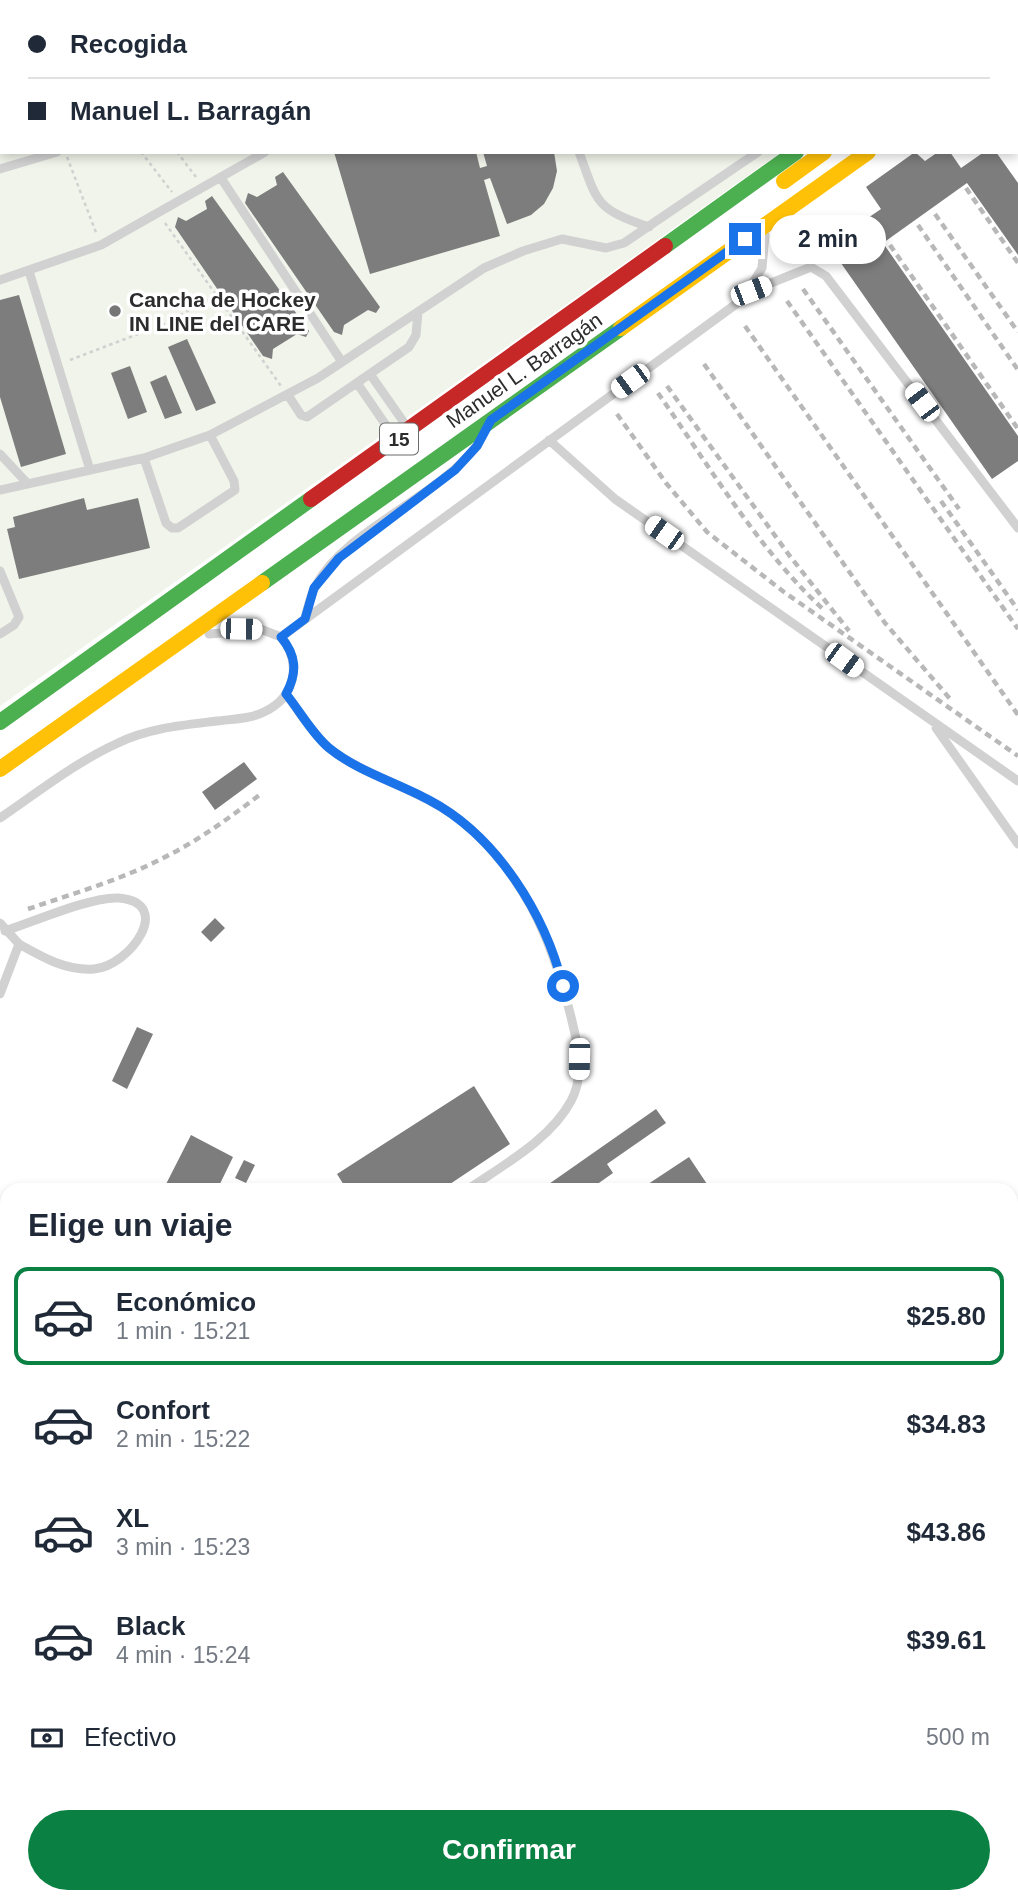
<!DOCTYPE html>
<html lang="es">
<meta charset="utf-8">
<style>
:root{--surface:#fff;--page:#f6f6f7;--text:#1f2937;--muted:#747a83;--line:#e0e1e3;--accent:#0b8043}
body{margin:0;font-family:Arial,sans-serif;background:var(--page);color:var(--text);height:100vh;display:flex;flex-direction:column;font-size:26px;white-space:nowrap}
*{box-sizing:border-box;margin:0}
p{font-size:23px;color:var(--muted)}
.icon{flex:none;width:38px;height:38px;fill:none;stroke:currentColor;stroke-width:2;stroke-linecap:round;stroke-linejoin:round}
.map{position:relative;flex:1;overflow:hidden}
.side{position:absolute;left:0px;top:1183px;width:1018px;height:721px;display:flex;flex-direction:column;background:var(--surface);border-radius:21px 21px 0 0;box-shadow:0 4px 10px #0003}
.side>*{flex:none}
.banner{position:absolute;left:0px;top:0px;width:1018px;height:154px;box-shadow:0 4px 10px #0003;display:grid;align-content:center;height:154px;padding:0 28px;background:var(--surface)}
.end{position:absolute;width:32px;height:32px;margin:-16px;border:9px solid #1a73e8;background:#fff;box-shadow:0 0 0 4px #fff}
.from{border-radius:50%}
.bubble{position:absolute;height:49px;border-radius:24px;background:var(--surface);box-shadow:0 4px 10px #0003;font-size:23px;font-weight:700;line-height:49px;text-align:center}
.car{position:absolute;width:21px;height:42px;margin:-21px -10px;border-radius:9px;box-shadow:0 0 5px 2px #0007;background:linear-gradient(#fff 24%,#345 0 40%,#fff 0 76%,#345 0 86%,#fff 0)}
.banner b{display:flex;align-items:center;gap:24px;height:66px;font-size:26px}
.banner b+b{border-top:2px solid var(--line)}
.banner i{width:18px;height:18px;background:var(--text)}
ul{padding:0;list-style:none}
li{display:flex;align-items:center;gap:21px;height:98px;margin:0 14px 10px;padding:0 14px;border:4px solid transparent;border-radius:14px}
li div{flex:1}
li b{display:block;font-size:26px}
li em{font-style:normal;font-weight:700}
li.current{border-color:var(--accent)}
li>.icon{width:63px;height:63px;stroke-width:1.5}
h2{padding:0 28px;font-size:32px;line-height:84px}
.pay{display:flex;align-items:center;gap:18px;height:77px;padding:0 28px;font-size:26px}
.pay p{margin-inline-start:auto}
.button{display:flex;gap:14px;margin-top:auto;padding:14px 28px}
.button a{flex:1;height:80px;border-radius:42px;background:var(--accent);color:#fff;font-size:28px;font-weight:700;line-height:80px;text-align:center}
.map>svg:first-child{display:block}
</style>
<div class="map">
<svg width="1018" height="1904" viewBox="0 0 1018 1904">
<rect width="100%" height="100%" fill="#fff"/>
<!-- green -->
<path fill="#f1f4ea" d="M0 0H995L2 2V152H781L0 706Z"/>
<!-- building -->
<path fill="#7d7d7d" d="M334 152H476L480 168 487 166 483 152H554L557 171 553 188 544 204 531 215 507 224 490 178 484 180 500 236 370 274Z
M915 152 925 161 938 152H950L961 168 984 152H996L1018 183V255L967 183 883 243 1018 436V461L992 479 836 256 869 233 862 222 881 209 866 187Z
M283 172 380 307 376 313 368 310 344 325 342 335 334 332 245 203 248 193 257 197 277 185 275 177Z
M212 196 309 331 306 337 297 334 273 349 272 359 263 356 175 227 178 217 186 221 207 209 205 201Z
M19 295 66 454 21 467 0 397V300Z
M187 339 216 403 196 411 168 347Z
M130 366 147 412 128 419 111 373Z
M166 375 182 413 165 419 150 382Z
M84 498 87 510 138 498 150 548 19 579 7 529 15 527 13 517Z
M244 762 257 779 215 810 202 792Z
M215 918 225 928 211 942 201 932Z
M137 1027 153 1034 127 1089 112 1081Z
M474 1086 510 1144 441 1190H347L337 1174Z
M656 1109 666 1123 607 1164 613 1173 589 1190H548L546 1186Z
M191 1135 233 1157 217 1190H163Z
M689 1157 707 1184 697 1190H639Z
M244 1160 255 1165 246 1183 235 1178Z"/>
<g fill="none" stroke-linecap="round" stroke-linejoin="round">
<!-- path -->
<path stroke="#d1d1d1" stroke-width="2.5" stroke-dasharray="3.5 3.5" stroke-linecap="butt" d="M84 0 85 2
M282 0 284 2
M141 152 172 192
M177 152 196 177
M67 157 97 235
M165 223 281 386
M70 360 167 323 216 294"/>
<!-- lane -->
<path stroke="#d1d1d1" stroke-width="9" d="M930 0 931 2
M392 2 393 0
M845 2 847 0
M1017 111 1018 113
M1017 143 1018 145
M579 152C598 203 594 208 649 227
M0 169 57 152
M221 178 342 362
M29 271 90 470
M0 280 101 245 265 152
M751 291 811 267 826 276 1018 528
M370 374 405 424
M357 383 392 434
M288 395 301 415 307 417 409 347 416 335 418 312
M549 440 615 499 1018 781
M0 454 28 484
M144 458 166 523 172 528H178L235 490 234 481 210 435
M0 490 144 458 210 435 318 378 484 268 523 251 562 239 606 248 624 243 758 152
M0 571 19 617 14 625 0 634
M305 618C308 608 310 596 315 587 344 530 436 499 477 446
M209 634 263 630 281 637
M286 694C299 711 312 733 329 748 363 776 420 789 459 819 522 870 551 937 570 1013 577 1041 586 1074 571 1101 550 1140 503 1165 467 1190
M936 728 1018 844
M0 818C38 792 76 762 118 743 148 728 184 725 217 721 233 719 250 719 264 712 296 697 302 663 281 637L743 299 762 268 765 235
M0 923 19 944 0 994
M5 931C33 922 92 896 119 898 175 903 130 966 94 969 66 971 42 957 19 944
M0 1335 7 1338
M0 1445 7 1432
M1012 1695 1018 1692
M0 1728 7 1739
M1012 1763 1018 1759
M1012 1859 1018 1855
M447 1904 467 1897
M617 1904 637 1897
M941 1904 956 1897"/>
<!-- fast -->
<path stroke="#4caf50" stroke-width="16" d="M1017 47 1018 46
M665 246 796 152
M262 583 621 328
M0 722 311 499"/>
<!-- slow -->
<path stroke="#ffc107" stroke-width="16" d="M1013 2 1016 0
M784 181 824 152
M621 328 868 152
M0 769 262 583"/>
<!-- jam -->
<path stroke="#c62828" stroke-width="16" d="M311 499 665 246"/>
<!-- rail -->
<path stroke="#b8b8b8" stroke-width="4.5" stroke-dasharray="7 5" stroke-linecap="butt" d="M966 188 1018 263
M935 214 1018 332
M918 225 1018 370
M890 245 1018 429
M803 289 959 509
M787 301 1018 629
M745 326 1018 715
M704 364 885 623 951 700
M667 386 789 555 849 631
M658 393C707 463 761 553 824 610
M617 414 666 483 707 532 784 592 1018 756
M941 501 1018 610
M28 909C75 893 124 879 169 855 202 838 232 816 262 793
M1015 1904 1018 1901"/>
</g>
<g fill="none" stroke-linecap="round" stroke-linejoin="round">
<!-- route -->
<path stroke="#1a73e8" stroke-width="9" d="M563 986C545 914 497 836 429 800 398 783 357 771 329 748 312 734 300 711 286 694 298 672 296 655 281 637L305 619 314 588 339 558 455 470 477 446 491 420 745 239"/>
</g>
<!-- markers -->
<circle fill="#767676" stroke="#fff" stroke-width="2.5" cx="115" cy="311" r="7"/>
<g text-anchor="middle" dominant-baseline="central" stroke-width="7" stroke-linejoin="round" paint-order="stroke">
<!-- shield labels -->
<rect fill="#fff" stroke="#6b6b6b" stroke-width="2" x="380" y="423.5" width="38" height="31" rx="5"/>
<g font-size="19" font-weight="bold" fill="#2c2c2c">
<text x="399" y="439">15</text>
</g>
<!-- poi labels -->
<g font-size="21" font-weight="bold" fill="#2c2c2c" stroke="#fff" text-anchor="start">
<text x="129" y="299">Cancha de Hockey<tspan x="129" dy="24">IN LINE del CARE</tspan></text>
</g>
<!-- street labels -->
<g font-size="21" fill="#2c2c2c" stroke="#fff">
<text transform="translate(524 370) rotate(-35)">Manuel L. Barragán</text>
</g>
</g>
</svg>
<i class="end from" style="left:563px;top:986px"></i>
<i class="end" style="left:745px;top:239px"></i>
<div class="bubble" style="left:770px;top:215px;width:116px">2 min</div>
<i class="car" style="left:751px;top:291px;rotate:69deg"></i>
<i class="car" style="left:630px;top:381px;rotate:234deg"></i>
<i class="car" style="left:922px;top:402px;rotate:323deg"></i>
<i class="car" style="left:664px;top:533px;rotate:305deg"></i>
<i class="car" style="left:241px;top:629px;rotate:91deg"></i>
<i class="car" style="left:844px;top:660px;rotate:126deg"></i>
<i class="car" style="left:579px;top:1059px;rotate:181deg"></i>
<div class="banner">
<b><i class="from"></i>Recogida</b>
<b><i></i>Manuel L. Barragán</b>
</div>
<section class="side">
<h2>Elige un viaje</h2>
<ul>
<li class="current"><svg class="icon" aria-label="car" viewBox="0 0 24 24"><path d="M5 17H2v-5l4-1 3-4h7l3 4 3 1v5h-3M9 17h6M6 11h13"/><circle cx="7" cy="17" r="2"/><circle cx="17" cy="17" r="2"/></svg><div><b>Económico</b><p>1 min · 15:21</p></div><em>$25.80</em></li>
<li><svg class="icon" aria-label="car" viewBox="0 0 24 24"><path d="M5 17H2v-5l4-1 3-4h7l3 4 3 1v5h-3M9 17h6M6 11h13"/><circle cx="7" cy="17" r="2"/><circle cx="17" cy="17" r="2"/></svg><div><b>Confort</b><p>2 min · 15:22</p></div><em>$34.83</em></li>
<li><svg class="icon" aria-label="car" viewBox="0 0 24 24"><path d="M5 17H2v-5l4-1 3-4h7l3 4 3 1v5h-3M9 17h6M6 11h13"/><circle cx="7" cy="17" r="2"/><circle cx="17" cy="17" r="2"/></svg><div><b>XL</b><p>3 min · 15:23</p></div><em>$43.86</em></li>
<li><svg class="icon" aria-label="car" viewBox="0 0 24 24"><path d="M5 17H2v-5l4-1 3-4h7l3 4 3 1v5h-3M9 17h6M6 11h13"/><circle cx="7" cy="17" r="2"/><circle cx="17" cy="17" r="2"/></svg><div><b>Black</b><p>4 min · 15:24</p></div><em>$39.61</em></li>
</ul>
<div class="pay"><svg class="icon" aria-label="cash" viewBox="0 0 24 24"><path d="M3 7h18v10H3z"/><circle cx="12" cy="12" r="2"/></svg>Efectivo<p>500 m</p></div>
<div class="button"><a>Confirmar</a></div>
</section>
</div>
